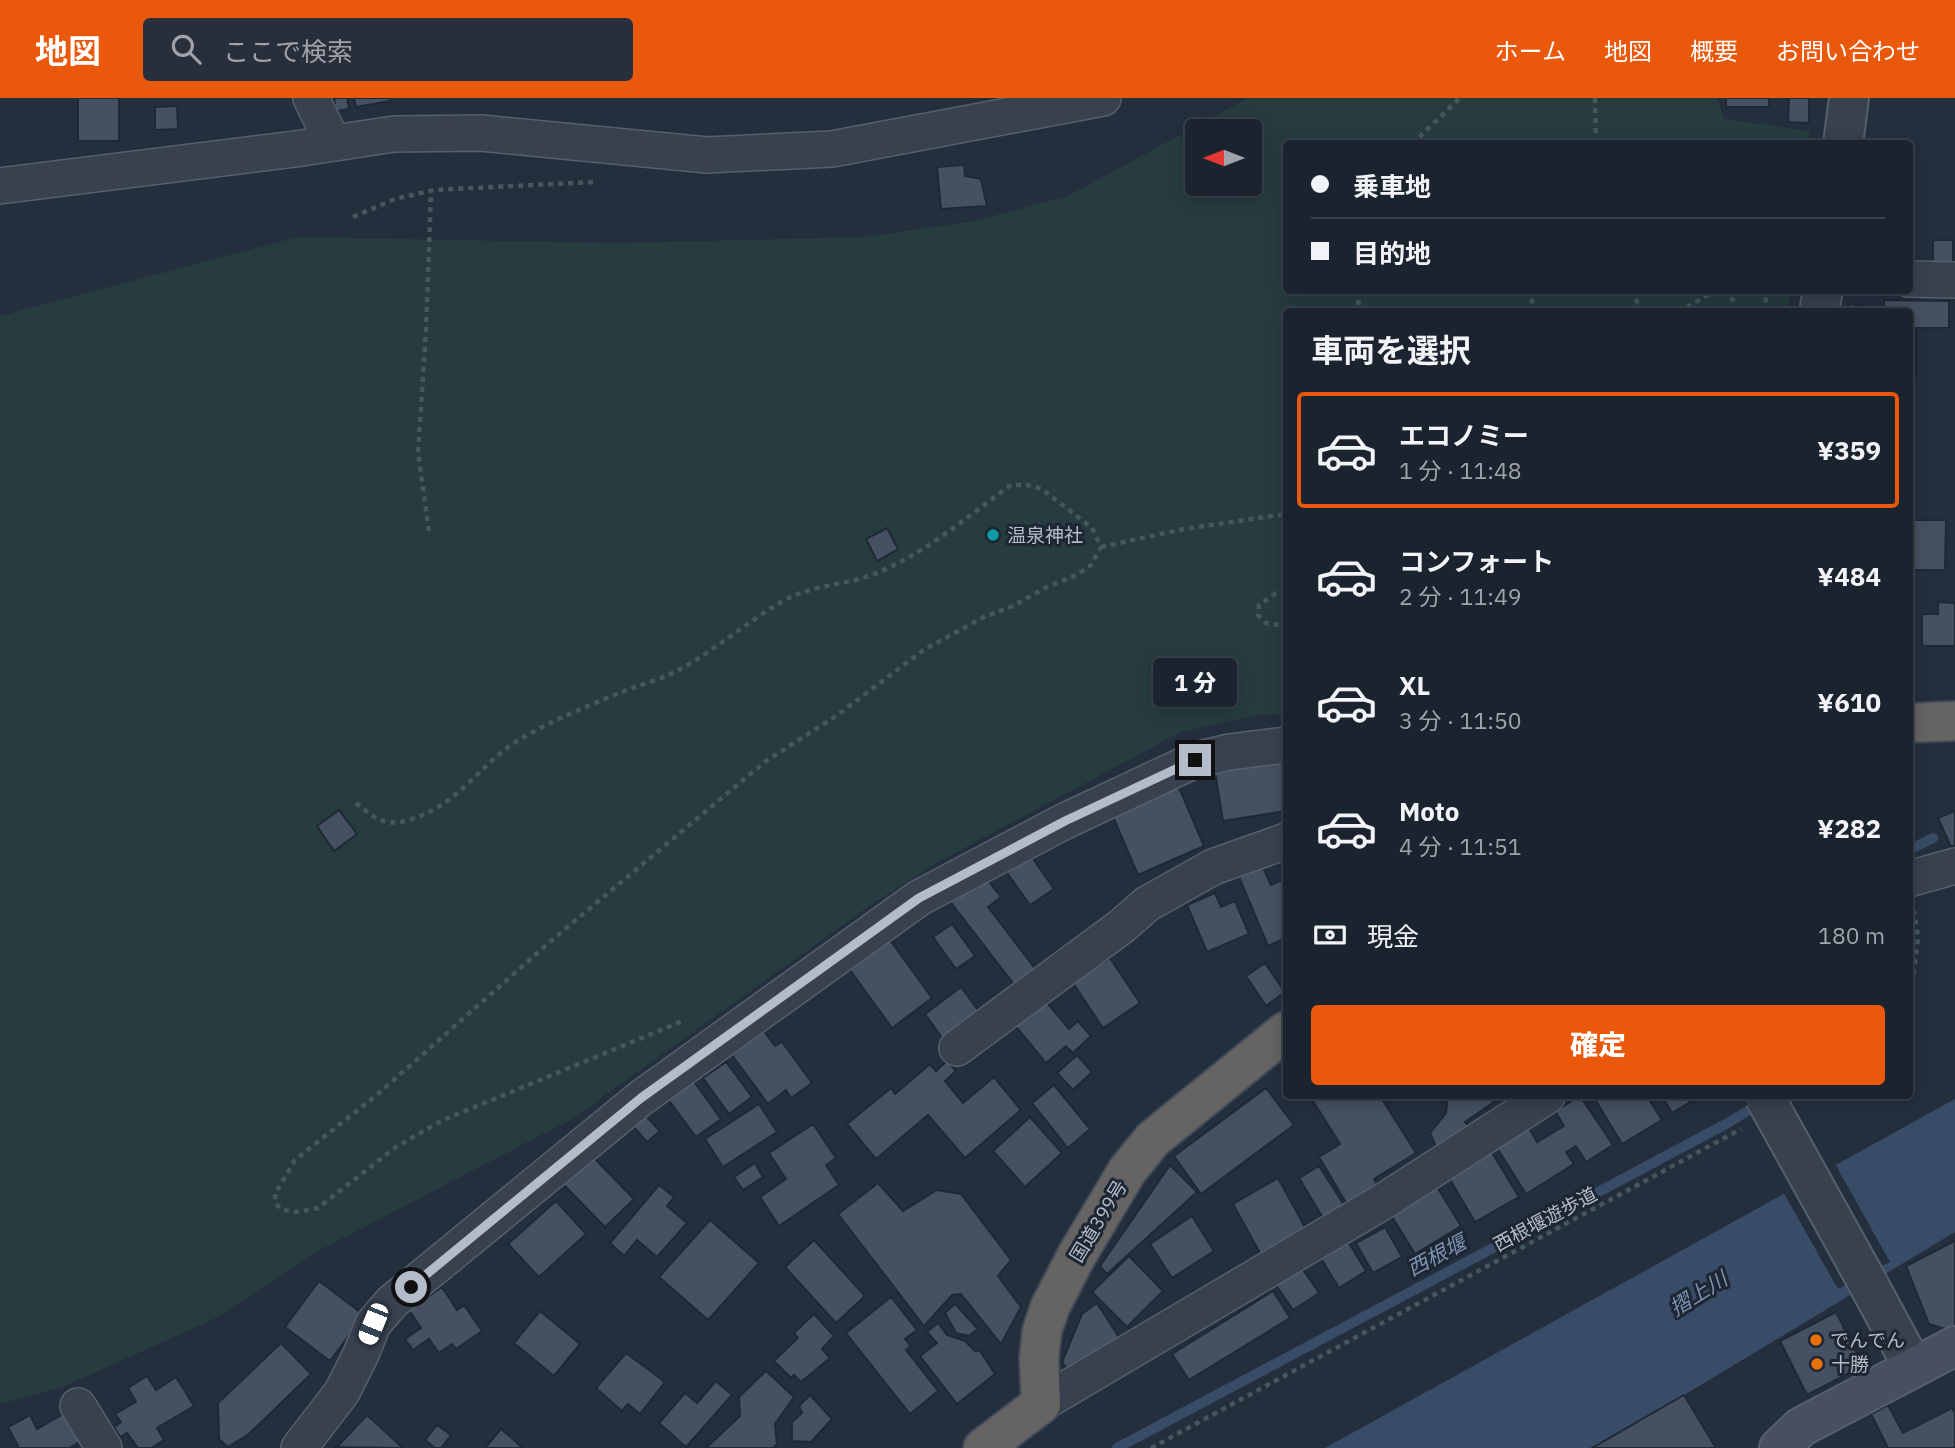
<!DOCTYPE html>
<html lang="ja">
<meta charset="utf-8">
<style>
:root{--surface:#1b232e;--page:#282f3a;--text:#f1f3f6;--muted:#a0a4aa;--line:#39404a;--accent:#ea580c}
body{margin:0;font-family:"IBM Plex Sans","Noto Sans JP",sans-serif;background:var(--page);color:var(--text);height:100vh;display:flex;flex-direction:column;font-size:26px;white-space:nowrap}
*{box-sizing:border-box;margin:0}
p{font-size:23px;color:var(--muted)}
.icon{flex:none;width:38px;height:38px;fill:none;stroke:currentColor;stroke-width:2;stroke-linecap:round;stroke-linejoin:round}
.map{position:relative;flex:1;overflow:hidden}
.sheet{position:absolute;left:1283px;top:210px;width:630px;height:791px;display:flex;flex-direction:column;background:var(--surface);border-radius:7px;box-shadow:0 4px 18px #0003,0 0 0 2px var(--line)}
.sheet>*{flex:none}
.banner{position:absolute;left:1283px;top:42px;width:630px;height:154px;border-radius:7px;box-shadow:0 4px 18px #0003,0 0 0 2px var(--line);display:grid;align-content:center;height:154px;padding:0 28px;background:var(--surface)}
.needle{width:46px;rotate:270deg}
.tools{position:absolute;left:1185px;top:21px;display:grid;gap:14px}
.tools a{display:grid;place-items:center;width:77px;height:77px;border-radius:7px;background:var(--surface);box-shadow:0 4px 18px #0003,0 0 0 2px var(--line);font-size:35px}
.end{position:absolute;width:32px;height:32px;margin:-16px;border:9px solid #b4bcc9;background:#111;box-shadow:0 0 0 4px #111}
.from{border-radius:50%}
.bubble{position:absolute;height:49px;border-radius:7px;background:var(--surface);box-shadow:0 4px 18px #0003,0 0 0 2px var(--line);font-size:23px;font-weight:800;line-height:49px;text-align:center}
.car{position:absolute;width:21px;height:42px;margin:-21px -10px;border-radius:9px;box-shadow:0 0 5px 2px #0007;background:linear-gradient(#fff 24%,#345 0 40%,#fff 0 76%,#345 0 86%,#fff 0)}
.banner b{display:flex;align-items:center;gap:24px;height:66px;font-size:26px}
.banner b+b{border-top:2px solid var(--line)}
.banner i{width:18px;height:18px;background:var(--text)}
ul{padding:0;list-style:none}
li{display:flex;align-items:center;gap:21px;height:116px;margin:0 14px 10px;padding:0 14px;border:4px solid transparent;border-radius:7px}
li div{flex:1}
li b{display:block;font-size:26px}
li em{font-style:normal;font-weight:800}
li.current{border-color:var(--accent)}
li>.icon{width:63px;height:63px;stroke-width:1.5}
h2{padding:0 28px;font-size:32px;line-height:84px}
.pay{display:flex;align-items:center;gap:18px;height:77px;padding:0 28px;font-size:26px}
.pay p{margin-inline-start:auto}
.primary-button{display:flex;gap:14px;margin-top:auto;padding:14px 28px}
.primary-button a{flex:1;height:80px;border-radius:7px;background:var(--accent);color:#fff;font-size:28px;font-weight:800;line-height:80px;text-align:center}
header{display:flex;align-items:center;gap:42px;box-sizing:border-box;height:98px;padding:0 35px;background:var(--accent);color:#fff}
header strong{font-size:33px}
nav{display:flex;gap:38px;margin-inline-start:auto;font-size:24px}
.search{width:490px;height:63px;background:var(--page);display:flex;align-items:center;gap:18px;box-sizing:border-box;padding:0 24px;border-radius:7px;color:var(--muted);font-size:26px}
.map>svg:first-child{display:block}
</style>
<header>
<strong>地図</strong>
<div class="search"><svg class="icon" aria-label="search" viewBox="0 0 24 24"><circle cx="10" cy="10" r="6"/><path d="M15 15l6 6"/></svg>ここで検索</div>
<nav><a>ホーム</a><a>地図</a><a>概要</a><a>お問い合わせ</a></nav>
</header>
<div class="map">
<svg width="1955" height="1350" viewBox="0 0 1955 1350">
<rect width="100%" height="100%" fill="#242f3e"/>
<!-- green -->
<path fill="#263c3f" fill-rule="evenodd" d="M1248 0H1717L1724 21 1810 33 1808 46H1286V192L1791 193 1788 213 1286 214V617H1258L1181 634 938 764 869 808 572 1021 320 1152 214 1221 65 1288 0 1306V218L297 139 619 145 865 139 974 123 1068 98ZM1197 33H1250V86H1197Z"/>
<!-- water -->
<path fill="#394c67" d="M1955 1001V1134L1596 1350H1325Z"/>
<!-- pier -->
<path fill="#242f3e" d="M1834 1064 1890 1164 1838 1191 1782 1092Z"/>
<g fill="none" stroke-linecap="round" stroke-linejoin="round">
<!-- stream -->
<path stroke="#394c67" stroke-width="10" d="M1909 752 1933 740
M1117 1350 1726 1026 1759 1006"/>
</g>
<!-- building -->
<path fill="#455162" stroke="#1f2835" stroke-width="2" d="M78 0H119V43H78Z
M334 0H347L349 11 336 13Z
M354 0H390V3L356 9Z
M1726 0H1769V9H1726Z
M1789 0H1809V25L1788 24Z
M177 8 178 31 155 32V9Z
M964 67 965 78 981 81 987 108 941 111 937 69Z
M1933 142H1953V165H1933Z
M1884 202 1949 203V230H1916V280H1909V214H1884Z
M1849 206 1876 210 1875 214H1848Z
M1909 422H1946L1945 472H1909Z
M887 430 898 451 877 463 866 441Z
M1938 504 1955 505V548H1922V516H1938Z
M1286 663V713L1223 723 1215 674Z
M1177 685 1204 748 1138 777 1111 714Z
M339 712 357 736 334 753 317 728Z
M1955 713V747L1951 749 1938 720Z
M1029 755 1054 791 1030 807 1005 772Z
M1263 769 1271 787 1286 780V840L1268 848 1239 779Z
M985 779 1001 799 988 809 1037 873 1016 889 949 802Z
M1215 795 1221 809 1235 803 1249 836 1207 854 1187 807Z
M952 826 975 858 956 871 933 839Z
M890 842 932 900 892 930 850 872Z
M1110 860 1140 905 1103 930 1073 885Z
M1265 865 1285 894 1266 908 1246 878Z
M961 889 981 916 945 944 925 916Z
M1043 900 1069 931 1078 923 1091 938 1073 955 1066 948 1046 965 1013 925Z
M764 933 775 948 782 944 812 985 791 1000 786 992 768 1006 732 957Z
M1077 957 1092 974 1073 992 1057 975Z
M947 963 956 973 945 983 963 1005 994 979 1021 1012 965 1060 928 1017 876 1061 847 1026 891 990 895 996 930 966 936 973Z
M726 964 752 999 729 1016 703 980Z
M692 981 721 1021 696 1039 667 1000Z
M1054 987 1090 1031 1068 1050 1032 1005Z
M1266 990 1294 1027 1201 1096 1174 1058Z
M1322 998H1380L1416 1055 1374 1081 1379 1089 1348 1108 1319 1059 1340 1046 1313 1003Z
M1448 998H1490L1494 1004 1465 1024 1470 1030 1438 1053 1430 1035 1446 1015Z
M1580 998 1613 1047 1586 1064 1576 1048 1566 1054 1574 1066 1526 1096 1497 1050 1529 1030 1537 1044 1564 1028 1555 1013Z
M1593 998H1647L1662 1022 1622 1046Z
M1662 998H1700L1672 1015Z
M759 1006 777 1034 723 1069 705 1041Z
M642 1014 660 1033 647 1044 630 1025Z
M1030 1019 1062 1055 1025 1089 993 1053Z
M813 1026 836 1060 826 1067 839 1087 779 1128 760 1099 786 1081 769 1055Z
M1491 1053 1519 1099 1475 1124 1448 1078Z
M591 1057 634 1101 605 1129 562 1085Z
M755 1065 763 1079 743 1092 734 1079Z
M1170 1067 1197 1094 1107 1176 1100 1168Z
M1319 1068 1344 1107 1323 1120 1299 1080Z
M1278 1080 1306 1131 1261 1157 1233 1106Z
M878 1085 903 1113 937 1092 961 1096 1011 1162 998 1178 1021 1209 1001 1246 961 1196 952 1197 924 1228 838 1116Z
M659 1087 674 1099 667 1108 687 1125 657 1159 637 1142 624 1158 610 1145Z
M1437 1089 1461 1128 1415 1156 1391 1117Z
M556 1103 586 1136 539 1179 508 1146Z
M1192 1118 1214 1153 1172 1180 1150 1146Z
M710 1122 759 1165 708 1222 659 1179Z
M1385 1129 1402 1159 1373 1175 1356 1145Z
M1344 1137 1366 1173 1339 1190 1317 1154Z
M814 1142 865 1198 836 1225 785 1169Z
M1955 1143V1232L1952 1233 1929 1226 1906 1168Z
M1129 1158 1163 1193 1127 1229 1092 1194Z
M1300 1167 1319 1195 1293 1212 1274 1184Z
M319 1183 364 1217 330 1263 285 1229Z
M442 1189 457 1212 464 1207 482 1233 456 1251 452 1246 439 1255 429 1241 413 1252 405 1241 421 1230 409 1212Z
M1273 1193 1290 1220 1189 1282 1172 1256Z
M891 1199 917 1232 905 1241 911 1248 906 1252 938 1293 910 1316 846 1235Z
M1097 1205 1124 1247 1074 1279 1062 1264 1082 1216Z
M955 1206 978 1231 969 1238 956 1235 945 1215Z
M540 1213 580 1246 554 1278 514 1245Z
M1836 1214 1863 1268 1807 1297 1780 1243Z
M814 1216 834 1238 822 1251 830 1260 801 1284 794 1277 791 1280 774 1263 798 1240 794 1235Z
M938 1225 947 1237 965 1243 975 1253H980L995 1276 957 1306 920 1258 937 1245 927 1234Z
M281 1245 311 1276 249 1336 228 1349 219 1341 218 1305Z
M626 1255 665 1284 640 1316 628 1306 622 1313 596 1290Z
M766 1273 794 1299 775 1326 777 1346 773 1350H706L740 1318 739 1299Z
M147 1278 156 1292 176 1279 194 1308 157 1330 164 1342 151 1350H138L127 1335 120 1339 114 1329 121 1324 115 1316 136 1304 128 1290Z
M716 1283 732 1297 686 1349 659 1325 685 1295 697 1305Z
M810 1297 832 1321 811 1344 792 1343V1324L802 1315 799 1308Z
M1684 1297 1716 1350H1592Z
M1888 1307 1903 1335 1952 1310 1955 1315V1350H1888L1871 1316Z
M65 1315 81 1343 69 1350H19L8 1329 30 1317 37 1331Z
M367 1317 403 1350 337 1349Z
M437 1327 451 1337 441 1350H435L425 1342Z
M501 1331 523 1350H485Z"/>
<g fill="none" stroke-linecap="round" stroke-linejoin="round">
<!-- minor casing -->
<g stroke="#565f6c" stroke-width="38">
<path id="minor" d="M311 0 333 45
M0 88 295 51 394 36 481 35 707 57 832 51 1103 0
M1909 181 1955 182
M1909 781 1955 768
M957 950 1122 828 1147 806 1213 769 1286 743
M1041 1306 1384 1103 1547 998
M78 1308 104 1350
M299 1350 342 1294 361 1256 373 1226 392 1204 641 1000 919 800 1065 723 1195 662 1229 654 1286 647"/>
</g>
<!-- tertiary casing -->
<g stroke="#565f6c" stroke-width="42">
<path id="tertiary" d="M1843 46 1849 0
M1819 214 1823 192
M1864 1178 1913 1269"/>
</g>
<!-- secondary casing -->
<g stroke="#565f6c" stroke-width="42">
<path id="secondary" d="M1779 1350 1801 1329 1955 1248"/>
</g>
<!-- trunk casing -->
<g stroke="#434c59" stroke-width="42">
<path id="trunk" d="M1909 625 1955 623
M983 1350 1041 1306 1039 1260 1042 1233 1050 1209 1077 1157 1127 1073 1153 1041 1286 933"/>
</g>
<!-- path -->
<path stroke="#44595c" stroke-width="4.5" stroke-dasharray="5 5" stroke-linecap="butt" d="M1595 0 1596 46
M1412 46 1460 0
M353 119 395 101 434 92 595 84
M1358 192 1359 214
M1526 192 1538 214
M1631 192 1642 214
M1724 192 1733 202V214
M1678 214 1717 192
M1763 214 1768 192
M429 433 418 354 426 233 431 93
M1101 449 1184 431 1286 416
M1286 494 1276 495 1259 507 1258 517 1266 525 1286 528
M356 705C376 721 385 730 412 721 460 706 481 664 522 640 555 621 592 606 627 592 643 586 661 581 677 573 712 554 747 524 783 503 816 485 847 488 879 474 927 454 968 418 1011 387H1028L1042 391 1092 430 1101 449 1091 467 1077 477 1047 489 1013 508 984 519 925 551 836 618 766 663 552 842 378 996 295 1062 275 1096 276 1106 281 1111 295 1114 318 1110 396 1049 441 1023 685 922
M1909 895 1912 891 1918 839 1914 813
M1151 1350 1741 1031"/>
<!-- minor -->
<use href="#minor" stroke="#38414e" stroke-width="35"/>
<!-- tertiary -->
<use href="#tertiary" stroke="#38414e" stroke-width="38"/>
<!-- secondary -->
<use href="#secondary" stroke="#465061" stroke-width="38"/>
<!-- trunk -->
<use href="#trunk" stroke="#656462" stroke-width="38"/>
<!-- tertiary-bridge casing -->
<g stroke="#565f6c" stroke-width="42" stroke-linecap="butt">
<path id="tertiary-bridge" d="M1764 998 1864 1178"/>
</g>
<!-- tertiary-bridge -->
<use href="#tertiary-bridge" stroke="#38414e" stroke-width="38"/>
</g>
<g fill="none" stroke-linecap="round" stroke-linejoin="round">
<!-- route -->
<path stroke="#b4bcc9" stroke-width="9" d="M411 1189 641 1000 919 800 1065 723 1195 662"/>
</g>
<!-- markers -->
<circle fill="#0f9aa8" stroke="#1d2633" stroke-width="2.5" cx="993" cy="437" r="7"/>
<g fill="#e8710a" stroke="#1d2633" stroke-width="2.5">
<circle cx="1816" cy="1242" r="7"/>
<circle cx="1817" cy="1266" r="7"/>
</g>
<g text-anchor="middle" dominant-baseline="central" stroke-width="6" stroke-linejoin="round" paint-order="stroke">
<!-- poi labels -->
<g font-size="19" fill="#b4bcc9" stroke="#1d2633" text-anchor="start">
<text x="1007" y="437">温泉神社</text>
<text x="1830" y="1242">でんでん</text>
<text x="1831" y="1266">十勝</text>
</g>
<!-- street labels -->
<g font-size="19" fill="#b4bcc9" stroke="#1d2633">
<text transform="translate(1545 1121) rotate(-28)">西根堰遊歩道</text>
<text transform="translate(1098 1123) rotate(-59)">国道399号</text>
</g>
<!-- water labels -->
<g font-size="21" font-style="italic" fill="#7c92b1" stroke="#1d2633">
<text transform="translate(1436 1157) rotate(-28)">西根堰</text>
<text transform="translate(1698 1195) rotate(-32)">摺上川</text>
</g>
</g>
</svg>
<div class="tools">
<a><svg class="needle" viewBox="-14 -14 28 28"><path d="M0-13l5 13h-10z" fill="#e53935"/><path d="M0 13l5-13h-10z" fill="#a0a4aa"/></svg></a>
</div>
<i class="end from" style="left:411px;top:1189px"></i>
<i class="end" style="left:1195px;top:662px"></i>
<div class="bubble" style="left:1153px;top:560px;width:84px">1 分</div>
<i class="car" style="left:373px;top:1226px;rotate:202deg"></i>
<div class="banner">
<b><i class="from"></i>乗車地</b>
<b><i></i>目的地</b>
</div>
<section class="sheet">
<h2>車両を選択</h2>
<ul>
<li class="current"><svg class="icon" aria-label="car" viewBox="0 0 24 24"><path d="M5 17H2v-5l4-1 3-4h7l3 4 3 1v5h-3M9 17h6M6 11h13"/><circle cx="7" cy="17" r="2"/><circle cx="17" cy="17" r="2"/></svg><div><b>エコノミー</b><p>1 分 · 11:48</p></div><em>¥359</em></li>
<li><svg class="icon" aria-label="car" viewBox="0 0 24 24"><path d="M5 17H2v-5l4-1 3-4h7l3 4 3 1v5h-3M9 17h6M6 11h13"/><circle cx="7" cy="17" r="2"/><circle cx="17" cy="17" r="2"/></svg><div><b>コンフォート</b><p>2 分 · 11:49</p></div><em>¥484</em></li>
<li><svg class="icon" aria-label="car" viewBox="0 0 24 24"><path d="M5 17H2v-5l4-1 3-4h7l3 4 3 1v5h-3M9 17h6M6 11h13"/><circle cx="7" cy="17" r="2"/><circle cx="17" cy="17" r="2"/></svg><div><b>XL</b><p>3 分 · 11:50</p></div><em>¥610</em></li>
<li><svg class="icon" aria-label="car" viewBox="0 0 24 24"><path d="M5 17H2v-5l4-1 3-4h7l3 4 3 1v5h-3M9 17h6M6 11h13"/><circle cx="7" cy="17" r="2"/><circle cx="17" cy="17" r="2"/></svg><div><b>Moto</b><p>4 分 · 11:51</p></div><em>¥282</em></li>
</ul>
<div class="pay"><svg class="icon" aria-label="cash" viewBox="0 0 24 24"><path d="M3 7h18v10H3z"/><circle cx="12" cy="12" r="2"/></svg>現金<p>180 m</p></div>
<div class="primary-button"><a>確定</a></div>
</section>
</div>
